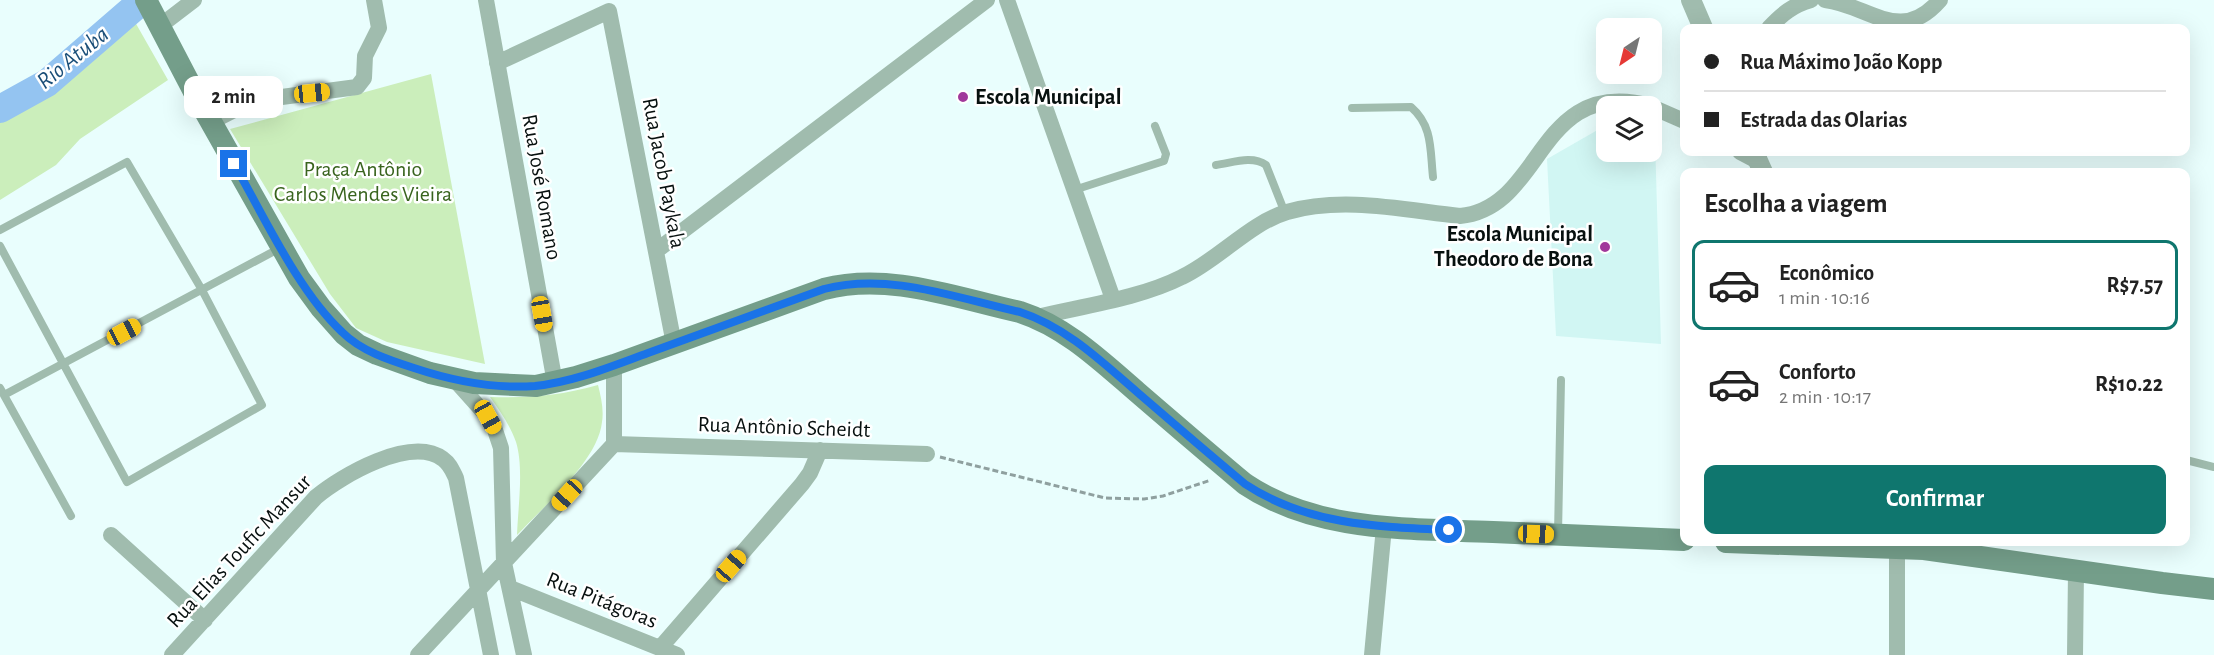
<!DOCTYPE html>
<html lang="pt">
<meta charset="utf-8">
<style>
:root{--surface:#fff;--page:#f6f6f6;--text:#222;--muted:#767676;--line:#e0e0e0;--accent:#0f766e}
body{margin:0;font-family:"Alegreya Sans",sans-serif;background:var(--page);color:var(--text);height:100vh;display:flex;flex-direction:column;font-size:22px;white-space:nowrap}
*{box-sizing:border-box;margin:0}
p{font-size:20px;color:var(--muted)}
.icon{flex:none;width:33px;height:33px;fill:none;stroke:currentColor;stroke-width:2;stroke-linecap:round;stroke-linejoin:round}
.map{position:relative;flex:1;overflow:hidden}
.sheet{position:absolute;left:1680px;top:168px;width:510px;height:378px;display:flex;flex-direction:column;background:var(--surface);border-radius:12px;box-shadow:0 6px 24px #0002}
.sheet>*{flex:none}
.hud{position:absolute;left:1680px;top:24px;width:510px;height:132px;border-radius:12px;box-shadow:0 6px 24px #0002;display:grid;align-content:center;height:132px;padding:0 24px;background:var(--surface)}
.needle{width:39px;rotate:215deg}
.tools{position:absolute;left:1596px;top:18px;display:grid;gap:12px}
.tools a{display:grid;place-items:center;width:66px;height:66px;border-radius:12px;background:var(--surface);box-shadow:0 6px 24px #0002;font-size:30px}
.end{position:absolute;width:27px;height:27px;margin:-14px;border:8px solid #1a73e8;background:#fff;box-shadow:0 0 0 3px #fff}
.from{border-radius:50%}
.bubble{position:absolute;height:42px;border-radius:12px;background:var(--surface);box-shadow:0 6px 24px #0002;font-size:20px;font-weight:700;line-height:42px;text-align:center}
.car{position:absolute;width:18px;height:36px;margin:-18px -9px;border-radius:8px;box-shadow:0 0 4px 2px #0007;background:linear-gradient(#f5c518 24%,#345 0 40%,#f5c518 0 76%,#345 0 86%,#f5c518 0)}
.hud b{display:flex;align-items:center;gap:21px;height:57px;font-size:22px}
.hud b+b{border-top:2px solid var(--line)}
.hud i{width:15px;height:15px;background:var(--text)}
ul{padding:0;list-style:none}
li{display:flex;align-items:center;gap:18px;height:90px;margin:0 12px 9px;padding:0 12px;border:3px solid transparent;border-radius:12px}
li div{flex:1}
li b{display:block;font-size:22px}
li em{font-style:normal;font-weight:700}
li.current{border-color:var(--accent)}
li>.icon{width:54px;height:54px;stroke-width:1.5}
h2{padding:0 24px;font-size:27px;line-height:72px}
.action{display:flex;gap:12px;margin-top:auto;padding:12px 24px}
.action a{flex:1;height:69px;border-radius:12px;background:var(--accent);color:#fff;font-size:24px;font-weight:700;line-height:69px;text-align:center}
.map>svg:first-child{display:block}
</style>
<div class="map">
<svg width="2214" height="655" viewBox="0 0 2214 655">
<rect width="100%" height="100%" fill="#e9fefd"/>
<!-- built -->
<path fill="#d1f6f3" d="M1606 127V152H1652V138L1655 139 1661 344 1556 336 1547 159 1601 128Z"/>
<!-- green -->
<path fill="#cbeebb" d="M135 22 168 80 80 139 56 165 0 200V121C58 98 91 63 135 22Z
M431 74 485 364 387 342 356 328 330 294 230 129Z
M598 385C601 397 604 410 602 422 598 461 543 507 517 535 518 507 524 468 516 442 510 425 500 411 490 397 532 398 558 396 598 385Z"/>
<g fill="none" stroke-linecap="round" stroke-linejoin="round">
<!-- river -->
<path stroke="#94c4f1" stroke-width="28" d="M0 109 47 83 143 0"/>
<!-- path -->
<path stroke="#8fa09f" stroke-width="3" stroke-dasharray="6 3" stroke-linecap="butt" d="M940 457 1105 498 1144 499 1163 496 1211 480"/>
<!-- service -->
<path stroke="#a0bcae" stroke-width="8" d="M1352 108 1411 107C1433 126 1430 150 1433 177
M1216 165C1232 163 1252 155 1266 165L1285 213
M1074 190 1164 161 1166 154 1155 126
M0 230 127 162 202 290 262 405 127 482 0 246
M0 388 71 516
M4 395 282 247
M2186 460 2214 467
M1558 534 1561 380"/>
<!-- minor -->
<path stroke="#a0bcae" stroke-width="16" d="M486 0 555 383
M1007 0 1113 299
M1825 0C1869 5 1900 46 1940 0
M160 26 194 0
M1769 28C1782 14 1793 5 1811 0
M497 63 609 11 674 344
M1652 107 1684 121
M211 122 246 104 259 100 357 87 364 78 365 56 379 28 374 0
M1740 152 1759 162V155
M656 251 987 0
M1037 317C1083 306 1141 298 1182 277 1218 260 1250 223 1287 212 1343 196 1404 210 1460 216 1545 208 1536 75 1651 106
M614 365V444
M454 379 488 417 495 430 501 448 504 563 524 655
M111 535 205 620
M510 588 677 655
M660 648 802 484 810 473 820 450
M172 655 316 497C341 476 411 435 443 459 450 464 452 470 456 478L491 655
M418 655 614 444 927 454
M1372 655 1384 527
M1897 655V547
M2075 655 2076 571"/>
<!-- tertiary -->
<path stroke="#a0bcae" stroke-width="20" d="M1691 0 1703 28
M1754 152 1763 172"/>
<!-- secondary -->
<path stroke="#749e8a" stroke-width="22" d="M146 0 193 90 299 278 321 308 344 334 358 345 377 354 430 373 474 383 536 386 576 377 614 365 824 289C889 272 956 298 1020 312 1066 327 1101 361 1137 392 1173 423 1209 454 1245 484 1318 533 1409 528 1493 532 1557 535 1621 537 1684 540
M1726 542 1924 549 2162 583 2214 589"/>
</g>
<g fill="none" stroke-linecap="round" stroke-linejoin="round">
<!-- route -->
<path stroke="#1a73e8" stroke-width="8" d="M234 164C264 216 298 291 342 332 361 351 389 360 414 368 453 381 494 389 535 386 574 382 612 366 648 353 707 332 765 310 824 289 889 272 956 298 1020 312 1066 327 1101 361 1137 392 1173 423 1209 454 1245 484 1307 525 1378 527 1449 530"/>
</g>
<!-- markers -->
<g fill="#a1389b" stroke="#fff" stroke-width="2">
<circle cx="963" cy="97" r="6"/>
<circle cx="1605" cy="247" r="6"/>
</g>
<g text-anchor="middle" dominant-baseline="central" stroke-width="5" stroke-linejoin="round" paint-order="stroke">
<!-- poi labels -->
<g font-size="22" font-weight="bold" fill="#07100f" stroke="#fff" text-anchor="start">
<text x="975" y="97">Escola Municipal</text>
<text x="1593" y="234" text-anchor="end">Escola Municipal<tspan x="1593" dy="25">Theodoro de Bona</tspan></text>
</g>
<!-- park labels -->
<g font-size="22" fill="#39641e" stroke="#fff">
<text x="363" y="169">Praça Antônio<tspan x="363" dy="25">Carlos Mendes Vieira</tspan></text>
</g>
<!-- street labels -->
<g font-size="22" fill="#07100f" stroke="#fff">
<text transform="translate(664 173) rotate(79)">Rua Jacob Paykala</text>
<text transform="translate(542 187) rotate(80)">Rua José Romano</text>
<text transform="translate(784 427) rotate(2)">Rua Antônio Scheidt</text>
<text transform="translate(239 551) rotate(-47)">Rua Elias Toufic Mansur</text>
<text transform="translate(602 600) rotate(22)">Rua Pitágoras</text>
</g>
<!-- water labels -->
<g font-size="24" font-style="italic" fill="#1a4e78" stroke="#fff">
<text transform="translate(73 58) rotate(-39)">Rio Atuba</text>
</g>
</g>
</svg>
<div class="tools">
<a><svg class="needle" viewBox="-14 -14 28 28"><path d="M0-13l5 13h-10z" fill="#e53935"/><path d="M0 13l5-13h-10z" fill="#767676"/></svg></a>
<a><svg class="icon" aria-label="layers" viewBox="0 0 24 24"><path d="M12 4l9 5-9 5-9-5zM3 14l9 5 9-5"/></svg></a>
</div>
<i class="end from" style="left:1449px;top:530px"></i>
<i class="end" style="left:234px;top:164px"></i>
<div class="bubble" style="left:184px;top:76px;width:99px">2 min</div>
<i class="car" style="left:312px;top:93px;rotate:84deg"></i>
<i class="car" style="left:542px;top:314px;rotate:170deg"></i>
<i class="car" style="left:124px;top:332px;rotate:62deg"></i>
<i class="car" style="left:488px;top:417px;rotate:151deg"></i>
<i class="car" style="left:567px;top:495px;rotate:223deg"></i>
<i class="car" style="left:1536px;top:534px;rotate:92deg"></i>
<i class="car" style="left:731px;top:566px;rotate:41deg"></i>
<div class="hud">
<b><i class="from"></i>Rua Máximo João Kopp</b>
<b><i></i>Estrada das Olarias</b>
</div>
<section class="sheet">
<h2>Escolha a viagem</h2>
<ul>
<li class="current"><svg class="icon" aria-label="car" viewBox="0 0 24 24"><path d="M5 17H2v-5l4-1 3-4h7l3 4 3 1v5h-3M9 17h6M6 11h13"/><circle cx="7" cy="17" r="2"/><circle cx="17" cy="17" r="2"/></svg><div><b>Econômico</b><p>1 min · 10:16</p></div><em>R$7.57</em></li>
<li><svg class="icon" aria-label="car" viewBox="0 0 24 24"><path d="M5 17H2v-5l4-1 3-4h7l3 4 3 1v5h-3M9 17h6M6 11h13"/><circle cx="7" cy="17" r="2"/><circle cx="17" cy="17" r="2"/></svg><div><b>Conforto</b><p>2 min · 10:17</p></div><em>R$10.22</em></li>
</ul>
<div class="action"><a>Confirmar</a></div>
</section>
</div>
